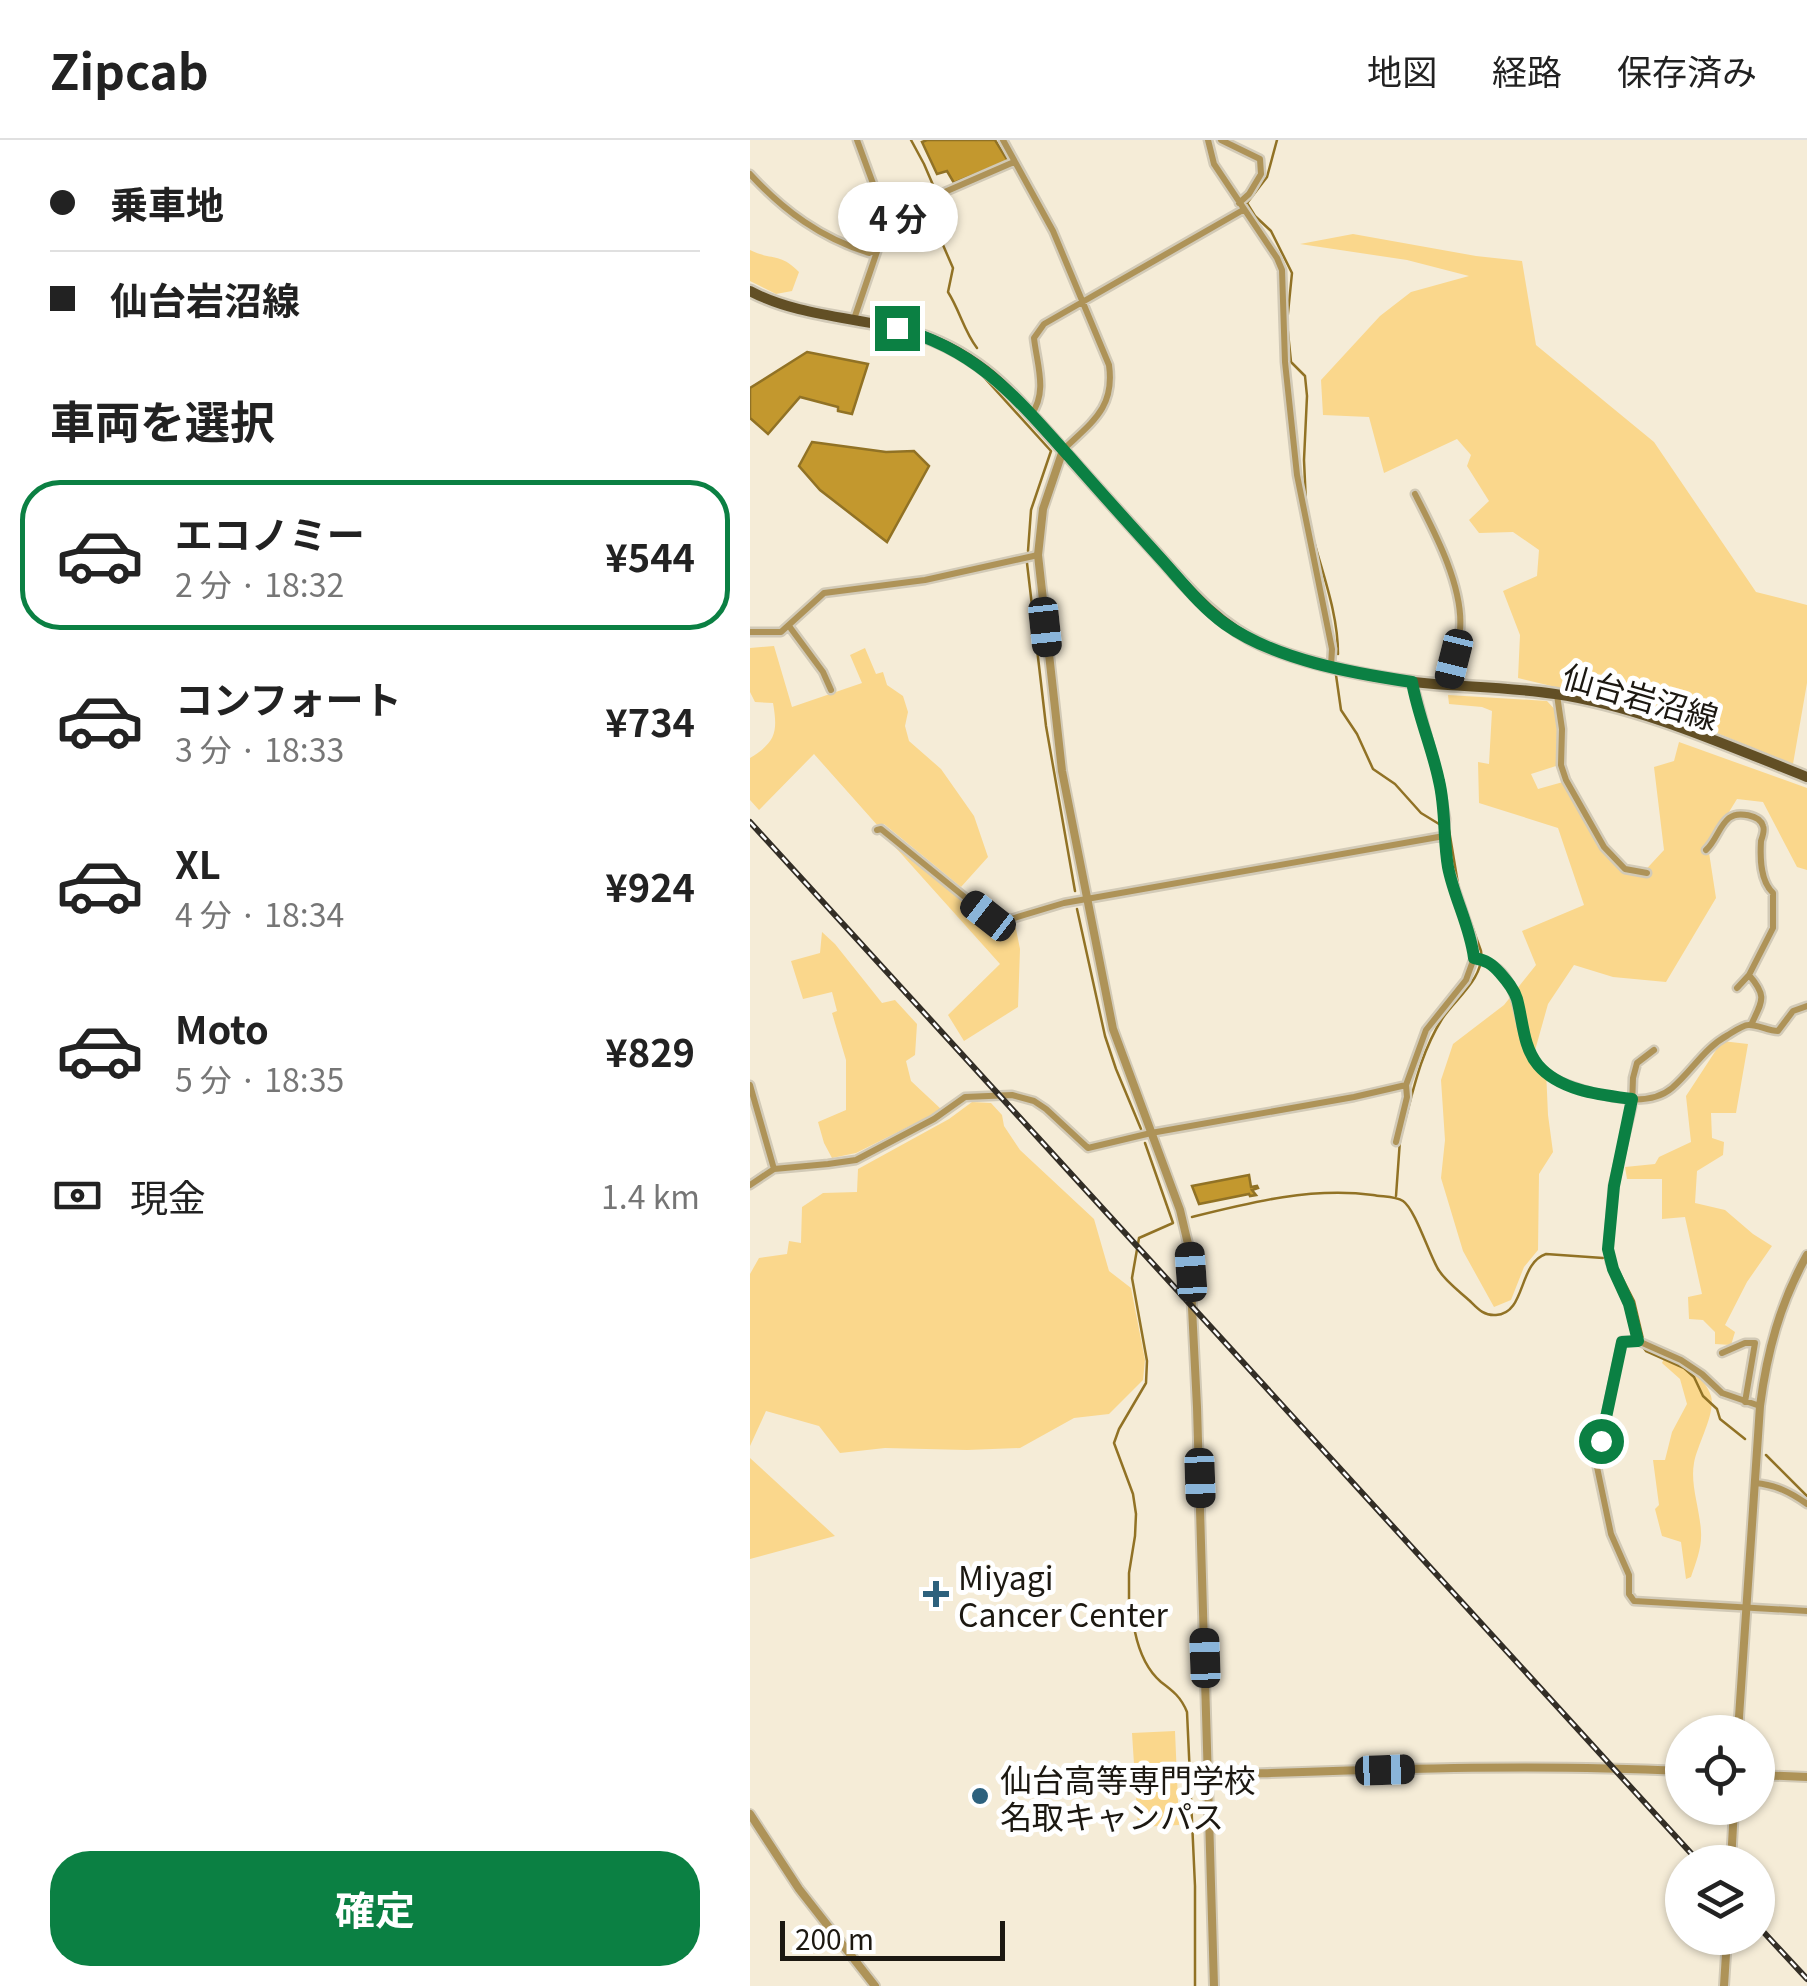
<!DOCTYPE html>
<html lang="ja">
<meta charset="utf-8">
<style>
:root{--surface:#fff;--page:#f2f2f2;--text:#222;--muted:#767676;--line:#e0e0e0;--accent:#0b8043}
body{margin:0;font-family:Georgia,"Noto Sans JP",serif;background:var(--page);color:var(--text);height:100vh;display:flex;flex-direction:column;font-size:38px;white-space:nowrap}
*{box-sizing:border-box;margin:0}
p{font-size:32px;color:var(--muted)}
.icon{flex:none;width:55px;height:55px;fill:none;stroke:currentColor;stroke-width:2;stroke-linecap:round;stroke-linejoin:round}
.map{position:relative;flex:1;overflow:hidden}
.details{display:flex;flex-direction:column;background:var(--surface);width:750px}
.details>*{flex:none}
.guide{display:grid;align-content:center;height:220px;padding:0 50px;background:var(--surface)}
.fabs{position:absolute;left:915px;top:1575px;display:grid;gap:20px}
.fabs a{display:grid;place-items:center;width:110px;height:110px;border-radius:50%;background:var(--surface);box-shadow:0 2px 8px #0004;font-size:50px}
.scale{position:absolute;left:30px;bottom:25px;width:225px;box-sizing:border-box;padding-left:10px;border:5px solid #1c1811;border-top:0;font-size:28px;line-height:35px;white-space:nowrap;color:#1c1811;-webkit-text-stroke:8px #fff;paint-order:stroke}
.end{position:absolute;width:45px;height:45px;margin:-22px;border:12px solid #0b8043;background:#fff;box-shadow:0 0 0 5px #fff}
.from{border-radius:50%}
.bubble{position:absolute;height:70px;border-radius:35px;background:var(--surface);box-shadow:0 2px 8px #0004;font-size:32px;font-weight:700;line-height:70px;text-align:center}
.car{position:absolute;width:30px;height:60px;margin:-30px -15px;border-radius:12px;box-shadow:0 0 8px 2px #0007;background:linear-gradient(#222 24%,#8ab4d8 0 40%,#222 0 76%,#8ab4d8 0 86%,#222 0)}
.guide b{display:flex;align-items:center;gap:35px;height:95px;font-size:38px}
.guide b+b{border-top:2px solid var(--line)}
.guide i{width:25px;height:25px;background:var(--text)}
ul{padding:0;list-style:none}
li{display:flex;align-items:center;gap:30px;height:150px;margin:0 20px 15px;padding:0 30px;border:5px solid transparent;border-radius:40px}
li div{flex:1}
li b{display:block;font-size:38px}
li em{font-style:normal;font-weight:700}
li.current{border-color:var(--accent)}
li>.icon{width:90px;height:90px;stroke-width:1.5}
h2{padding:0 50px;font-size:45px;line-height:120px}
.pay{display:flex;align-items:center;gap:25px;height:110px;padding:0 50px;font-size:38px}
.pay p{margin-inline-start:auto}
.cta{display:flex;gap:20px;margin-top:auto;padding:20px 50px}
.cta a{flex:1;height:115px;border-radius:40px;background:var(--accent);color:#fff;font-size:40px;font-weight:700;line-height:115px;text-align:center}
header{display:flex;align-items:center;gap:60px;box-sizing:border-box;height:140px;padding:0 50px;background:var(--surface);border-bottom:2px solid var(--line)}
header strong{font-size:48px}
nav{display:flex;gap:55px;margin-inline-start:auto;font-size:35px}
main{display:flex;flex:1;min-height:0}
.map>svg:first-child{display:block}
</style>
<header>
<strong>Zipcab</strong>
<nav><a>地図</a><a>経路</a><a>保存済み</a></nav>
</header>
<main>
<section class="details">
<div class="guide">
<b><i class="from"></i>乗車地</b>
<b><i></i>仙台岩沼線</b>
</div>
<h2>車両を選択</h2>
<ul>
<li class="current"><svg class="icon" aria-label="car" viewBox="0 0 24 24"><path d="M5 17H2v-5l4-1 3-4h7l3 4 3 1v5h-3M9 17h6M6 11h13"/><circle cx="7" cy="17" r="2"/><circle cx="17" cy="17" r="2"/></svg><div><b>エコノミー</b><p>2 分 · 18:32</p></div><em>¥544</em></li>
<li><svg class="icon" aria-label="car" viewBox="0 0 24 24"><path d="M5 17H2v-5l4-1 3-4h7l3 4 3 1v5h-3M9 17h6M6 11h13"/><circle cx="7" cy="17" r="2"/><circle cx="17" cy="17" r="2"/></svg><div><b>コンフォート</b><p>3 分 · 18:33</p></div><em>¥734</em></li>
<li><svg class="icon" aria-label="car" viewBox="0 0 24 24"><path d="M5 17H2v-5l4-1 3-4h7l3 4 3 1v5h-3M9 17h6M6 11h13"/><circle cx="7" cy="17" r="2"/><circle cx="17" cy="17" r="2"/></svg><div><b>XL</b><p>4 分 · 18:34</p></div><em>¥924</em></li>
<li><svg class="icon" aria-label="car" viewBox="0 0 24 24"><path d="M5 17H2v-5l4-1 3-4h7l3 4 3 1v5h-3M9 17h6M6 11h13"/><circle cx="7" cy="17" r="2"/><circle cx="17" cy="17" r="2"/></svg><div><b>Moto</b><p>5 分 · 18:35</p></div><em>¥829</em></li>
</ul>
<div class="pay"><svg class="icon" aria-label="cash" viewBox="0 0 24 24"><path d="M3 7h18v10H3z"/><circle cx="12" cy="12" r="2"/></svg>現金<p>1.4 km</p></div>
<div class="cta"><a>確定</a></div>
</section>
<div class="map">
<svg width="1057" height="1846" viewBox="0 0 1057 1846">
<rect width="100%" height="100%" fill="#f5ecd7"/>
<!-- green -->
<path fill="#fad78c" d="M603 94 726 116 772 121 786 205 904 302 1006 452 1057 465V543L1043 624 957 589 865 561 768 538 770 495 753 451 787 436 789 410 763 392 729 393 719 380 739 361 717 326 721 315 707 299 634 333 619 277 573 275 571 240 630 176 661 152 719 136 657 120 550 104Z
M0 110C22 121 30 112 49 132L42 151 26 154 0 141Z
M24 506 42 567 112 543 100 515 115 508 126 534 133 532 137 545 153 556 158 572 155 586 159 601 191 629 224 676 238 717 211 747 134 684 128 686 64 614 9 670 0 660V618C26 602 28 592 23 563L5 562 0 552V508Z
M698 555 797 561 809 574 811 602 806 626 781 634 788 649 813 642 854 708 889 737 914 710 904 627 924 621 929 602 1057 648V730L1047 727 1013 662 987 659 958 706 966 758 916 842 863 837 824 825 798 864 784 914 796 930 798 975 803 1012 789 1034 788 1110 774 1127 761 1160 744 1167 713 1111 691 1038 695 1000 691 940 703 904 754 865 786 825 772 791 834 765 808 688 729 663 728 622 739 624 742 571 732 567 699 564Z
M137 698 232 776 255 785 265 784 270 809 268 867 214 901 198 875 250 824Z
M72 792 85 804 132 863 145 860 167 884 165 915 156 921 161 941 192 970 106 1013 82 1018 74 1003 68 982 96 970V920L82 873 87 871 82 852 53 859 41 821 70 813Z
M972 901 998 904 986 973H961L962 998 974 1002 973 1015 947 1031 945 1063 975 1070 1003 1094 1022 1106 997 1142 975 1185 985 1192 981 1205 965 1204V1192L953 1180 939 1179 938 1157 952 1154 935 1077 912 1079V1039H877L875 1027 905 1024 909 1017 941 1002 936 956Z
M222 962 241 963 252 975 254 986 270 1010 344 1079 359 1131 381 1148 395 1220 393 1240 359 1274 324 1278 270 1308 217 1310 135 1308 90 1313 69 1286 16 1271 0 1306V1134L9 1118 37 1114 39 1101 51 1103 52 1067 73 1053 107 1052 108 1029 199 979Z
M915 1216C931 1224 955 1236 961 1256 966 1273 947 1305 944 1323 940 1345 950 1369 951 1392 952 1408 946 1422 941 1437L936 1439 931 1402 912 1396 905 1369 909 1365 903 1320H915L922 1292 937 1264 930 1239 912 1223Z
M0 1318 85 1396 0 1419Z
M425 1591 429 1685 388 1687 382 1593Z"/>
<!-- water -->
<path fill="#c3982e" stroke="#917225" stroke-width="2.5" d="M177 0H245L258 21 204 43 197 31 187 34 172 2Z
M57 212 118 224 102 274 88 271V267L50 257 18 294 0 278V248Z
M62 302 136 312 164 311 179 326 137 402 70 350 49 326Z
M499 1035 501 1047 507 1046 508 1048 502 1050 506 1055 500 1056 499 1054 449 1064 442 1046Z"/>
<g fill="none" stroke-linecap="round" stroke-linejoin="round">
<!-- stream -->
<path stroke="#917225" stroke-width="2.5" d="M161 0 174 24 186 52
M527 0 517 37 497 63 505 76 521 91 542 133 537 183 541 222 555 236 557 256 554 320 556 364
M188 59 193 105 203 128 198 152C210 171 214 191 227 208
M232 235 301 311 281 370 278 411
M564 401C574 438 588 475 588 514
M277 423 296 586 325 751
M586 535 591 570 607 594 623 629 645 644 671 673 689 684
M327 769 355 896 366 929 391 989
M652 992C663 952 670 914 692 879 705 859 735 838 731 811L709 750 699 690
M646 1056 650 1000
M442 1077C502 1062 561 1047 623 1055 632 1057 645 1056 653 1061 665 1069 679 1114 688 1129 695 1141 709 1151 720 1161 728 1169 734 1176 746 1175 776 1174 768 1123 796 1114L853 1118
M868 1130 884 1161 893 1199
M893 1207 896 1211 934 1228 944 1237 953 1256 967 1269 970 1279 995 1299
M1016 1315 1057 1356
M379 1468V1433L385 1396 386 1374 383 1354 364 1303 369 1289 396 1243 397 1221 382 1138 389 1098 423 1083 395 1003
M385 1492C389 1511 396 1529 411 1542 423 1551 431 1557 437 1572L445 1746V1846"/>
<!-- minor casing -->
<g stroke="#d2cab7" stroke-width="11">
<path id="minor" d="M253 0 303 91 359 225C365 268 342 282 314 309
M458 0 464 24 527 118 532 130 535 222 547 335 582 509 581 526
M471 0 510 19 511 34 499 54 489 63
M0 34C34 71 71 98 119 113L125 110
M132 68 190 54 264 22
M104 179 134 91 132 68 107 0
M281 275C298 252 287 225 284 198L294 184 493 70
M665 354C684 391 714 447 710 490 709 508 702 527 698 545
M39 486 73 532 81 550
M0 492H31L74 453 175 440 288 415
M807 555 812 589 811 625 816 640 854 707 875 729 897 733
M127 690 131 689 238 776 246 779H261L314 763 694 696
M956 710C966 701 969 686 979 678 988 671 1010 675 1013 686 1015 690 1012 698 1011 701 1010 718 1010 741 1023 753V788L999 835C1018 857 1012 861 1001 885
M724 818C779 829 761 890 787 924 801 941 821 946 841 952 865 959 901 966 922 948 942 931 954 908 978 895 983 892 993 885 998 885 1007 884 1018 891 1028 891L1043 871 1057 866
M987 848 999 835
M0 945 24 1029
M646 1002 657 957 656 945
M0 1045 24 1029 78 1024 106 1020 184 979 215 957 262 955 284 961 296 969 338 1008 401 993 604 957 656 945 676 890 716 840 724 818 722 798 698 727 694 696 696 679 689 640 663 542
M888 1201 879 1164 860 1122 858 1109 863 1046 882 967 883 938 887 923 904 910
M972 1213 995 1203H1005L995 1262
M1010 1266 972 1253 952 1234 931 1220 888 1201H872L847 1317V1327L861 1394 879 1435V1454L884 1461 1057 1471
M1005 1343C1026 1345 1040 1352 1057 1364"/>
</g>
<!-- tertiary casing -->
<g stroke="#d2cab7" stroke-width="12">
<path id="tertiary" d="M313 310 293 369 288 415 312 631 363 889 430 1070 439 1108 447 1267 464 1846
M988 1592 1010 1266C1017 1212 1030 1163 1057 1115
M457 1635C615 1630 774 1623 932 1631
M1008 1635 1057 1637
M0 1674 49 1749 125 1846
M981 1722 984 1668
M974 1846 977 1798"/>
</g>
<!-- primary casing -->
<g stroke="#d2cab7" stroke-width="15">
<path id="primary" d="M0 151C49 177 108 177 161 192 188 200 213 213 235 230 261 250 282 276 304 300 338 338 372 376 406 413 438 449 469 486 515 506 563 526 632 540 684 544 725 547 765 548 805 554 890 566 978 606 1057 637"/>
</g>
<!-- minor -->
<use href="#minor" stroke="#ae9358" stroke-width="6"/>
<!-- tertiary -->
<use href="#tertiary" stroke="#ae9358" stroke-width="8"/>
<!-- primary -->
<use href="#primary" stroke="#624f25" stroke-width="10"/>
<!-- rail casing -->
<g stroke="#332e26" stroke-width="6">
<path id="rail" d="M0 682 949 1722
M1008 1786 1057 1839"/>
</g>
<!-- rail -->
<use href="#rail" stroke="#fff" stroke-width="2.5" stroke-dasharray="8" stroke-linecap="butt"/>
</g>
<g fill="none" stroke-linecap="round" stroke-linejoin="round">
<!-- route -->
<path stroke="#0b8043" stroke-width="12" d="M147 188C230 210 270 262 325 323 353 355 382 387 411 419 431 441 451 467 475 484 526 520 602 533 662 542 668 576 682 607 689 641 696 670 693 698 698 727 704 758 720 786 724 818 736 820 742 824 750 833 757 841 764 849 767 859 773 881 773 907 788 925 810 951 851 955 882 959L864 1046 858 1109 863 1129 879 1164 888 1201 872 1202 851 1301"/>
</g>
<!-- markers -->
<g fill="#2d617d" stroke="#fff" stroke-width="4">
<path d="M181 1439h10v10h10v10h-10v10h-10v-10h-10v-10h10z"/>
<circle cx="230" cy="1656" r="10"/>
</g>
<g text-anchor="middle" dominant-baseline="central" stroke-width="10" stroke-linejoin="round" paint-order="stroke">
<!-- street labels -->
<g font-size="32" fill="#1c1811" stroke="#fff">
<text transform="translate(891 555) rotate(16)">仙台岩沼線</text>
</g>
<!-- poi labels -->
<g font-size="32" fill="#1c1811" stroke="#fff" text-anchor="start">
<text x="208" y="1436">Miyagi<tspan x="208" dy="37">Cancer Center</tspan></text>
<text x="250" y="1638">仙台高等専門学校<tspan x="250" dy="37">名取キャンパス</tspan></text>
</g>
</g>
</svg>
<div class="fabs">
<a><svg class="icon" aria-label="locate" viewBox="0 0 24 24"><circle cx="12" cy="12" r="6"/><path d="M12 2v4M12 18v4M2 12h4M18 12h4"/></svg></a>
<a><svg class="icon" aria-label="layers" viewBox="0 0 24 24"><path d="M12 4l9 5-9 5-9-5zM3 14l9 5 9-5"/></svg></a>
</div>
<div class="scale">200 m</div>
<i class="end from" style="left:851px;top:1301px"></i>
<i class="end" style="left:147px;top:188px"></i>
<div class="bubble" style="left:88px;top:42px;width:120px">4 分</div>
<i class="car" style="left:295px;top:487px;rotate:174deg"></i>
<i class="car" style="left:704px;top:519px;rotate:194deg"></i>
<i class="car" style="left:238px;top:776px;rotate:308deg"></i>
<i class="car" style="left:441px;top:1132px;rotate:356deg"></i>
<i class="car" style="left:450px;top:1338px;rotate:178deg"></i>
<i class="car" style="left:455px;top:1518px;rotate:358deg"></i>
<i class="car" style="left:635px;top:1630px;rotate:88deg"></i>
</div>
</main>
